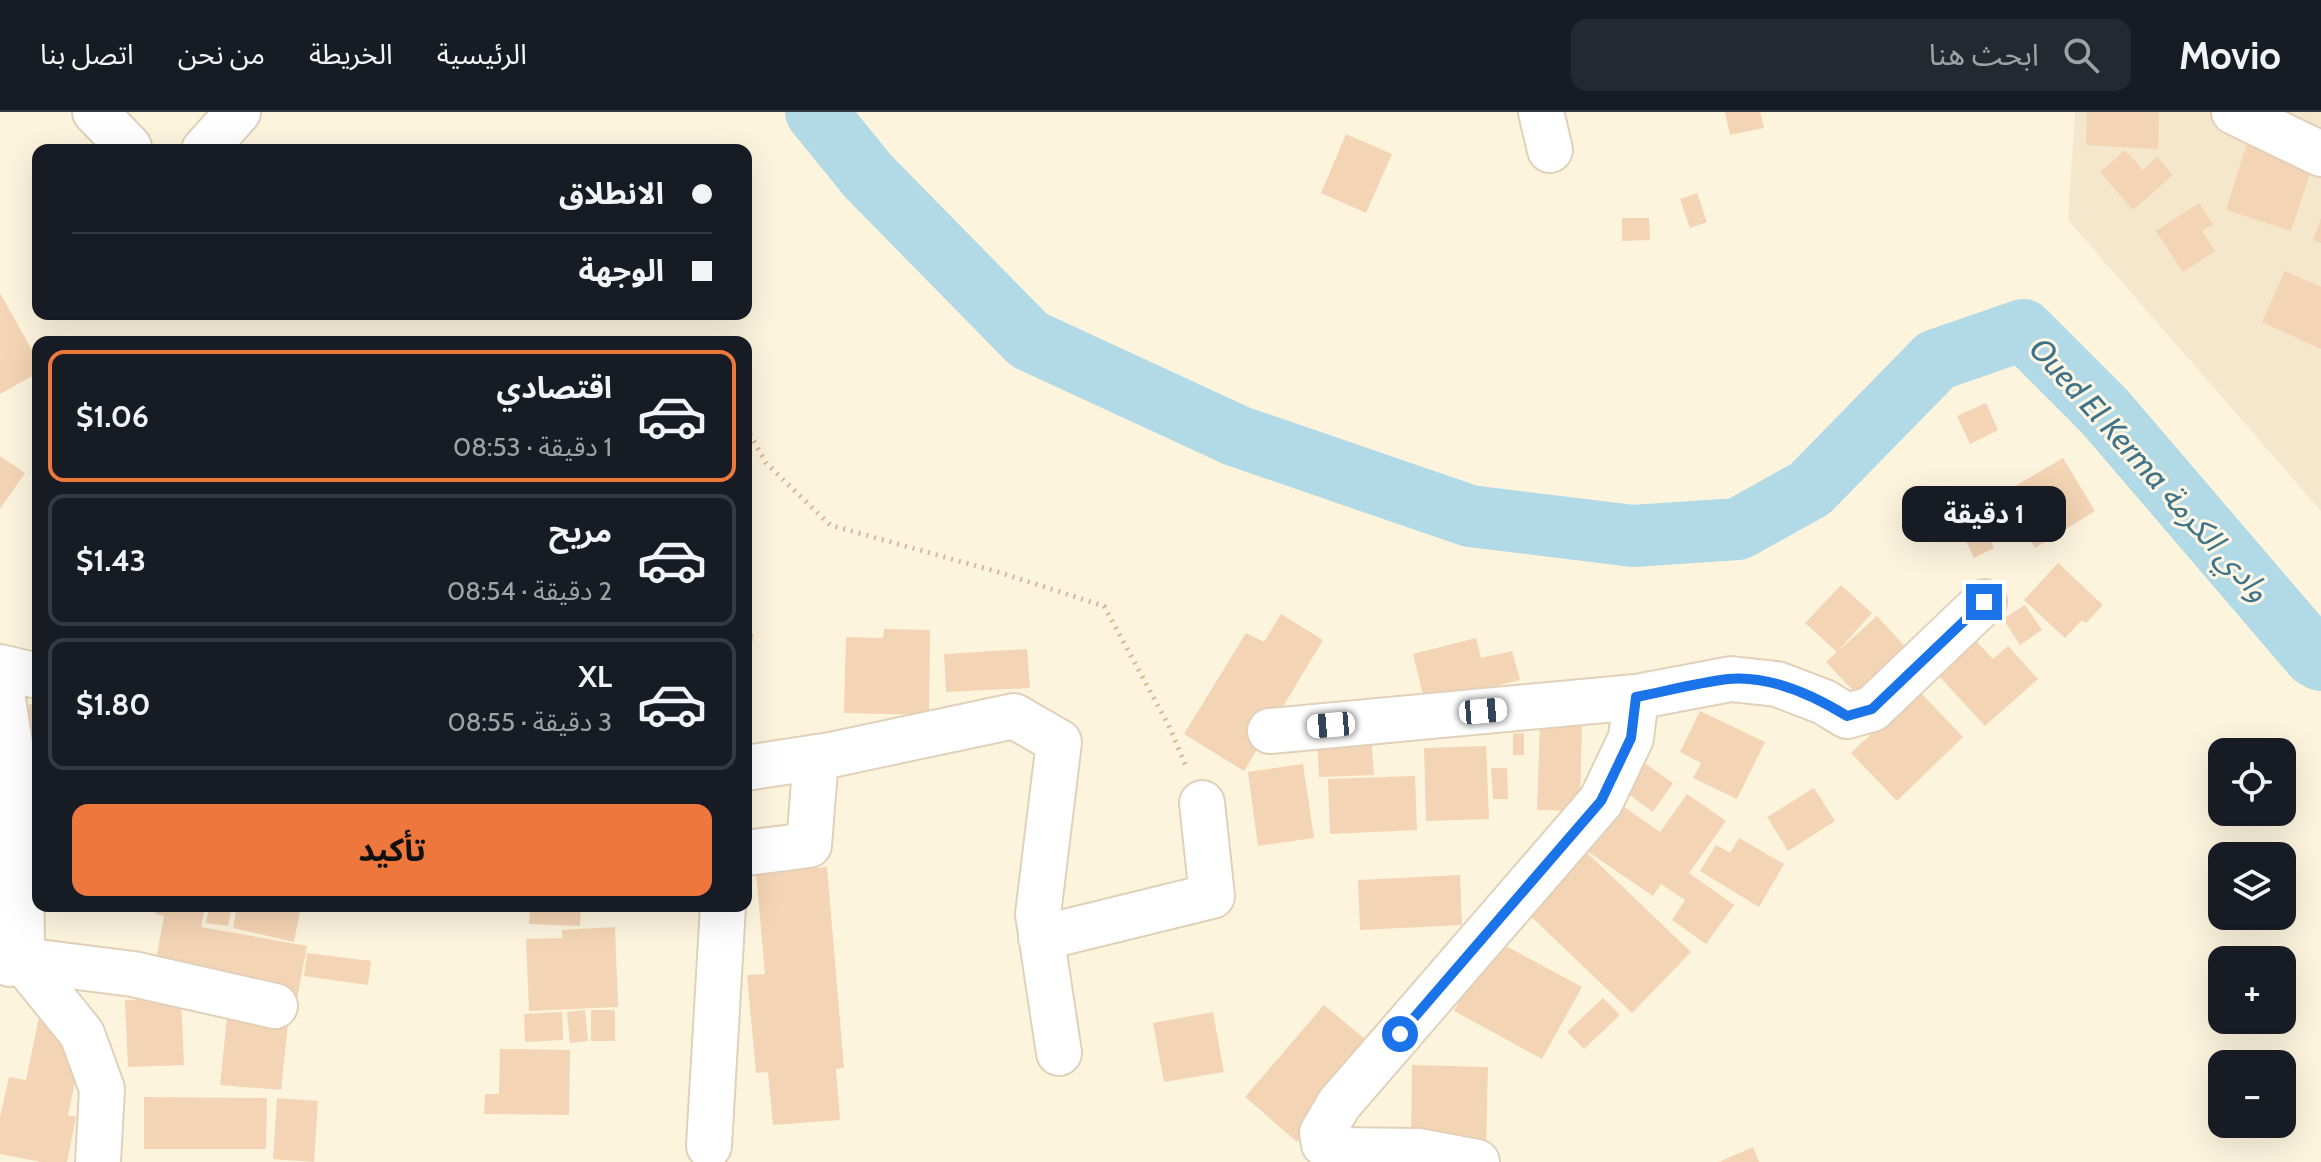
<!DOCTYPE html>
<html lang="ar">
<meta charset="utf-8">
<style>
:root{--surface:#171b24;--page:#242831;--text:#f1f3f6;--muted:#9ea1a6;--line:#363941;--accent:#ed773d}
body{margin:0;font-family:Cabin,"Noto Sans Arabic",sans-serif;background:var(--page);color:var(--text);direction:rtl;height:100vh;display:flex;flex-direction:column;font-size:30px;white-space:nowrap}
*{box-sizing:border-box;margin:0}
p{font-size:26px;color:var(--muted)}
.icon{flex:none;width:44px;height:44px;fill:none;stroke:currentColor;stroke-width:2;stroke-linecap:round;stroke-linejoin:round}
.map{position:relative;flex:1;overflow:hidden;direction:ltr}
.sheet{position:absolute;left:32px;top:224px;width:720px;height:576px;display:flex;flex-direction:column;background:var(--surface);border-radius:16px;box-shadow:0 8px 32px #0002;direction:rtl}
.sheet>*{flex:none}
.guide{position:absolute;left:32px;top:32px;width:720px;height:176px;border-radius:16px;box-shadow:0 8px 32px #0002;direction:rtl;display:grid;align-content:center;height:176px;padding:0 40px;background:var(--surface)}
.buttons{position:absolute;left:2208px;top:626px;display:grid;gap:16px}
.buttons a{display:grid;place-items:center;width:88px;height:88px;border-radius:16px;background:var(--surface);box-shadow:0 8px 32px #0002;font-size:40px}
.end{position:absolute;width:36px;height:36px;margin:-18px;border:10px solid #1a73e8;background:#fff;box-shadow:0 0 0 4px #fff}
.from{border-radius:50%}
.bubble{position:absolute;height:56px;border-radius:16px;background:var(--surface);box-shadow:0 8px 32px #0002;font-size:26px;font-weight:700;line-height:56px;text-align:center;direction:rtl}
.car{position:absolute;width:24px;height:48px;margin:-24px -12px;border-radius:10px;box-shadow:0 0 6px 2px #0007;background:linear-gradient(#fff 24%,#345 0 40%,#fff 0 76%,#345 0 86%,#fff 0)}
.guide b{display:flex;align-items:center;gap:28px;height:76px;font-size:30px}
.guide b+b{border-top:2px solid var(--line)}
.guide i{width:20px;height:20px;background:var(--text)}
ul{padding:14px 0 0;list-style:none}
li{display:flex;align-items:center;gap:24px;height:132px;margin:0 16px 12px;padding:0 24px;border:4px solid var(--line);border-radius:16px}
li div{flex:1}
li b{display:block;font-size:30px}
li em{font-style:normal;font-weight:700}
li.on{border-color:var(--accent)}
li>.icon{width:72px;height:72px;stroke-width:1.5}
.button{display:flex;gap:16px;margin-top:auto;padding:16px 40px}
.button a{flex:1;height:92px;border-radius:16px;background:var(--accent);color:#111;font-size:32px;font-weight:700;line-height:92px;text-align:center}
header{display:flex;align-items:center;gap:48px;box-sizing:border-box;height:112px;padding:0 40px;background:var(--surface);border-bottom:2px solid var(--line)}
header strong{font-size:38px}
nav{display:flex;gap:44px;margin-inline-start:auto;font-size:28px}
.search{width:560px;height:72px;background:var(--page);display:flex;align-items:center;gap:20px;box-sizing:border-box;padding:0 28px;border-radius:16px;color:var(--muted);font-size:30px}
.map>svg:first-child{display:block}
</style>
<header>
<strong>Movio</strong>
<div class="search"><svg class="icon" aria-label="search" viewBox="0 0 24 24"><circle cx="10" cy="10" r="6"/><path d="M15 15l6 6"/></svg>ابحث هنا</div>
<nav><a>الرئيسية</a><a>الخريطة</a><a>من نحن</a><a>اتصل بنا</a></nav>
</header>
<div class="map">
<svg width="2321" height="1050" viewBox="0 0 2321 1050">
<rect width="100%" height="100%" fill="#fdf4de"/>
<!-- residential -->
<path fill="#f5e7cc" d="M2075 0H2321V399L2068 108Z"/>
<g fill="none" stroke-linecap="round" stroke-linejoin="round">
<!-- river -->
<path stroke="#b2d9e6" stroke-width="62" d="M816 0 868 64 1029 228 1237 324 1470 404 1633 424 1738 417 1810 377 1936 248 2023 218 2105 300 2314 544 2321 548"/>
</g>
<!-- building -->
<path fill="#f3d4b4" d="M1725 0H1760L1764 16 1730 23Z
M2087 0H2159L2158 37 2086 33Z
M1346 22 1392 42 1366 101 1321 81Z
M2247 31 2313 52 2291 119 2226 98Z
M2125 38 2143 58 2157 45 2173 63 2133 98 2100 60Z
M1697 81 1707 110 1690 116 1680 87Z
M2199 91 2213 112 2202 119 2215 139 2183 160 2156 119Z
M1622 106H1649L1650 128 1622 129Z
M2321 106V131L2313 128Z
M2285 159 2321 175V237L2262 210Z
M0 181 38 249V261L0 282Z
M1986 291 1998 318 1970 332 1957 304Z
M0 344 25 361 0 397Z
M2063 346 2095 399 2035 436 2002 382Z
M1976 399 1994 436 1974 446 1956 408Z
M2058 451 2103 493 2086 511 2082 508 2065 526 2024 488Z
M1841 473 1872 501 1837 540 1805 511Z
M2025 493 2042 518 2020 533 2003 507Z
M1281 502 1323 528 1244 659 1184 622 1246 521 1264 530Z
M1877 504 1910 540 1860 586 1826 550Z
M884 517 930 518 929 603 844 601 846 525 883 526Z
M746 521 754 522 747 558H746Z
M1476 526 1481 546 1512 539 1520 568 1425 591 1413 542Z
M1975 528 1993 547 2008 534 2038 567 1985 614 1937 562Z
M1027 537 1030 576 946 580 944 542Z
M1918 578 1963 625 1897 689 1851 641Z
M29 592H38V678H28Z
M1700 599 1765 630 1737 687 1693 666 1701 651 1680 640Z
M1540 608 1582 609 1580 699 1537 698Z
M1524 621V643H1513V622Z
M1371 623 1374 663 1319 665 1317 626Z
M1486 634 1489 707 1426 709 1424 636Z
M1643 650 1673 671 1653 700 1623 678Z
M1303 652 1314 726 1258 734 1248 660Z
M1491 656H1507L1508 687H1493Z
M1415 664 1417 718 1330 722 1328 667Z
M1814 676 1835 709 1788 739 1767 705Z
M1687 682 1726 709 1689 761 1734 793 1706 832 1672 808 1685 788 1661 772 1653 784 1587 739 1620 692 1660 720Z
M1739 726 1784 752 1759 795 1700 759 1716 733 1730 741Z
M1580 734 1691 840 1632 901 1521 795Z
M827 755 844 956 836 957 840 1008 773 1013 768 960 756 961 747 863 765 862 756 761Z
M1460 763 1462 813 1360 818 1358 768Z
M38 794H133V799L32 797Z
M157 794H205L201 815 307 834 297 887 180 866 154 858 164 804 155 802Z
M209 794H232L228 814 206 811Z
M237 794H301L294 830 233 816Z
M530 794H581L580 814 529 812Z
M615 815 618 895 529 899 526 827 562 826V818Z
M1493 827 1582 875 1542 947 1454 899Z
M307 841 371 849 368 873 304 864Z
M181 886 184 953 128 955 125 888Z
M1603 886 1620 903 1584 937 1567 920Z
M1324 893 1377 937 1297 1030 1245 985Z
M585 898 588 929 570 931 567 900Z
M591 898H615V929H591Z
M562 900 563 928 525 930 524 902Z
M1213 900 1224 960 1164 970 1153 911Z
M39 905 62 910 84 928 68 1003 76 1005 67 1050H41L0 1042V1005L9 965 26 968Z
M227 906 288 912 281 978 220 973Z
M500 937 570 938 569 1003 484 1002 485 982H499Z
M1412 953 1488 955 1486 1031 1411 1030Z
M144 985 267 986 266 1037H144Z
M277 986 318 989 314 1050 273 1047Z
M1753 1035 1759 1050H1719Z"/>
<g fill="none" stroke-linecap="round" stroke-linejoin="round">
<!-- minor casing -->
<g stroke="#e1d0ba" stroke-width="48">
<path id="minor" d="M95 0 129 35
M1541 0 1550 38
M2234 0 2321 42
M204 38 238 0
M0 555 38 564
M0 568 21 701 22 848 82 922 102 977 98 1050
M1270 619 1636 585 1731 567 1777 572 1824 590 1847 604 1872 597 1984 490
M746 656 831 643 1014 604 1059 630 1038 802 1059 941
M746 741 809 733 816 645
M1041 826 1212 784 1202 691
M10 852 22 848 133 862 275 894
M709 1034 723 794
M1477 1050 1418 1039 1335 1038 1324 1032 1322 1021 1339 992 1601 689 1631 626 1636 585"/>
</g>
<!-- path -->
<path stroke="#d8b898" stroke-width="5" stroke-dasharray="2 6" stroke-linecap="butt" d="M746 315 766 351 830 413 998 460 1104 494 1170 616 1187 657"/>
<!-- minor -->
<use href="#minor" stroke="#fff" stroke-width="44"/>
</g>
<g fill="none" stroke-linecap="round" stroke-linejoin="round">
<!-- route -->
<path stroke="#1a73e8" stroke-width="10" d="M1400 922 1601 689 1631 626 1636 585C1666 579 1697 571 1728 567 1769 563 1813 583 1847 604L1872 597 1984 490"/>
</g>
<g text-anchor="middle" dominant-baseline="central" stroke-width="6" stroke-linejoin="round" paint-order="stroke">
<!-- water labels -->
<g font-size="32" font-style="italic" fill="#3f7488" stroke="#fff7e5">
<text transform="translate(2150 357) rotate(48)">Oued El Kerma وادي الكرمة</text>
</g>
</g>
</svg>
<div class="buttons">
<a><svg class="icon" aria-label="locate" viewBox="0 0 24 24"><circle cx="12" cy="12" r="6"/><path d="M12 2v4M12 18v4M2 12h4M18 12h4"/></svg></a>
<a><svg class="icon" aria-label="layers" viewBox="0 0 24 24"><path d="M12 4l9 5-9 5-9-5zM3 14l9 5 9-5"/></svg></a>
<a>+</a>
<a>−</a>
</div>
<i class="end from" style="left:1400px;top:922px"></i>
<i class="end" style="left:1984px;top:490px"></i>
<div class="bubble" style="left:1902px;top:374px;width:164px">1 دقيقة</div>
<i class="car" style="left:1483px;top:599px;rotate:85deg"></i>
<i class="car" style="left:1331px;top:613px;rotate:265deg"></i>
<div class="guide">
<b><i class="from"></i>الانطلاق</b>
<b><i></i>الوجهة</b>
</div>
<section class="sheet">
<ul>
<li class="on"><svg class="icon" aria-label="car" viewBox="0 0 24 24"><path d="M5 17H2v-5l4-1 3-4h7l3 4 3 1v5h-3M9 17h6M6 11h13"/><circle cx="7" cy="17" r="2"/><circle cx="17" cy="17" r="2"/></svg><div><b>اقتصادي</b><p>1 دقيقة · 08:53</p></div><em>$1.06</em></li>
<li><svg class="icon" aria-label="car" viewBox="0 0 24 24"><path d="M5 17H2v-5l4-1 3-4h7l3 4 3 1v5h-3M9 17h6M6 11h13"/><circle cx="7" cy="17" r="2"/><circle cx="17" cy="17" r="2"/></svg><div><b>مريح</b><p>2 دقيقة · 08:54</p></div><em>$1.43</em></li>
<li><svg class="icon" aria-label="car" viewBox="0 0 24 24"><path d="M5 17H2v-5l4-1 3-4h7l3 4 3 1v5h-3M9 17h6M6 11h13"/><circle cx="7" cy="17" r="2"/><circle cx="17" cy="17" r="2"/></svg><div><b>XL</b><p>3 دقيقة · 08:55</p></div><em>$1.80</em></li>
</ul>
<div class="button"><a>تأكيد</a></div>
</section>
</div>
